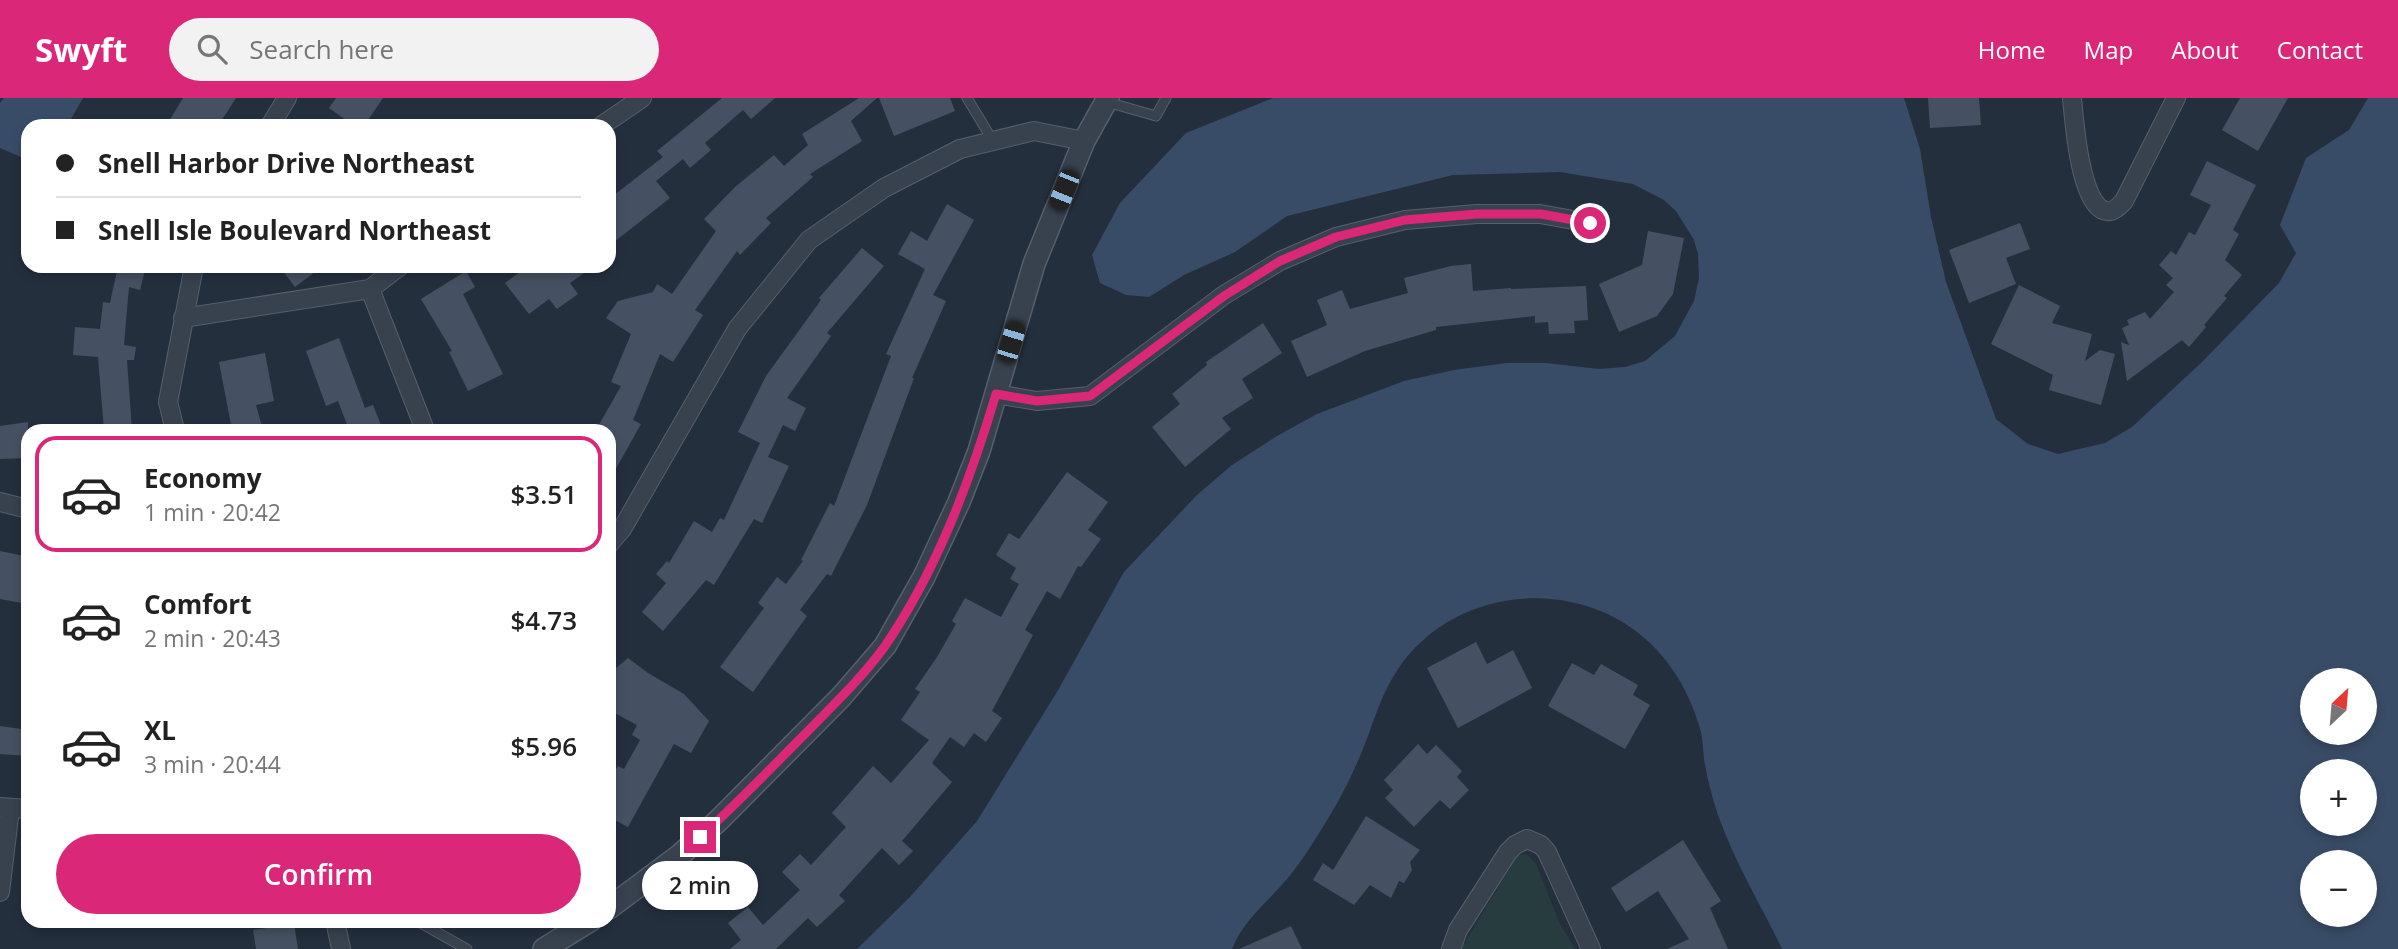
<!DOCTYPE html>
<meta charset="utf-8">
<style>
:root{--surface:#fff;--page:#f2f2f2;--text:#222;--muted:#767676;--line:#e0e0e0;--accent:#db2777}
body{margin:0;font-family:"Open Sans",sans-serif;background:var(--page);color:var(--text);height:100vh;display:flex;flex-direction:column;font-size:26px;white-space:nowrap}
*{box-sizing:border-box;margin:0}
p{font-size:23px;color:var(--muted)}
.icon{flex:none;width:38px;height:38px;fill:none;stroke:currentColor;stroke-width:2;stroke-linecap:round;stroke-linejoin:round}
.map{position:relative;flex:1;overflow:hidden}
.panel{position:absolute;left:21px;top:326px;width:595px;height:504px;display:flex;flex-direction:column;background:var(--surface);border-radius:21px;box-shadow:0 4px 10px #0003}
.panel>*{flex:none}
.top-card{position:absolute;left:21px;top:21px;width:595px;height:154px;border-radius:21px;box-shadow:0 4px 10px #0003;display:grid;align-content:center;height:154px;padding:0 35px;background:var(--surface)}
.needle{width:46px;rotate:26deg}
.buttons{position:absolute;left:2300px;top:570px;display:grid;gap:14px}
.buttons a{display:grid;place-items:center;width:77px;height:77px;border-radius:50%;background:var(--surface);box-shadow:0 4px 10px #0003;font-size:35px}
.end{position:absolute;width:32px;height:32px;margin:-16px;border:9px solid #db2777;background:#fff;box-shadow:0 0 0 4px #fff}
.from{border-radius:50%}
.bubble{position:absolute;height:49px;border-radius:24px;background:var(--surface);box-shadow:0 4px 10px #0003;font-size:23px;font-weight:600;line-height:49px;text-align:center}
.car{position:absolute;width:21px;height:42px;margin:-21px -10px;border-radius:9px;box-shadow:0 0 5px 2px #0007;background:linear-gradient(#222 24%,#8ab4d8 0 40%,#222 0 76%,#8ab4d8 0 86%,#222 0)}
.top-card b{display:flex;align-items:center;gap:24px;height:66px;font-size:26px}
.top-card b+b{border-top:2px solid var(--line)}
.top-card i{width:18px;height:18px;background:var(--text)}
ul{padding:12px 0 0;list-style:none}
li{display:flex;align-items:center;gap:21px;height:116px;margin:0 14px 10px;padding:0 21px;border:4px solid transparent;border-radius:21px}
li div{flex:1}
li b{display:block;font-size:26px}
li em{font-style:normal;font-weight:600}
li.active{border-color:var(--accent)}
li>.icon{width:63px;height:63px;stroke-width:1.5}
.cta{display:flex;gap:14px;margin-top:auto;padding:14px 35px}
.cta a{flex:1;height:80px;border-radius:42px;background:var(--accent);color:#fff;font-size:28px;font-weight:600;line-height:80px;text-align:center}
header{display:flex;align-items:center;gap:42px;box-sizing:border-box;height:98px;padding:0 35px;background:var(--accent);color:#fff}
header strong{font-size:33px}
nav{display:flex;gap:38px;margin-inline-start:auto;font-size:24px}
.search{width:490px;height:63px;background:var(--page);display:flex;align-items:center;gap:18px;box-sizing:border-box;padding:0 24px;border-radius:38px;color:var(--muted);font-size:26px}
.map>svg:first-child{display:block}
</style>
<header>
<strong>Swyft</strong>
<div class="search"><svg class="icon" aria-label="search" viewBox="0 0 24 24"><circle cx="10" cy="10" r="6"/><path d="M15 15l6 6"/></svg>Search here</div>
<nav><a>Home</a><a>Map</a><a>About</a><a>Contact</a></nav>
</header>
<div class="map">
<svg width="2398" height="851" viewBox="0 0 2398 851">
<rect width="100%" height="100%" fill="#242f3e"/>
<!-- green -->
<path fill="#263c3f" d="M1527 756 1536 766 1560 826 1575 851H1461L1518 757Z"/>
<!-- water -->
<path fill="#394c67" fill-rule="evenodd" d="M4 0H83L67 28H28V62L0 50V5Z
M1273 0H1904L1920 51 1931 119 1946 184 1996 321 2028 346 2058 356 2105 345 2132 329 2201 265 2279 185 2296 155 2280 127 2306 60 2349 32 2368 0H2398V851H1782C1761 807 1734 763 1718 717 1712 699 1707 680 1704 661 1703 652 1703 643 1701 634 1694 608 1681 580 1663 559 1595 476 1458 482 1398 571 1383 593 1375 619 1366 643 1355 672 1342 698 1326 724 1314 743 1302 763 1287 781 1267 805 1244 821 1232 851H857L910 799 977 723 1057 594 1124 474 1197 397 1232 367 1277 338 1317 316 1404 283 1454 272 1507 265H1546L1599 271 1625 269 1645 263 1675 238 1694 203 1699 180 1698 156 1694 142 1676 113 1664 102 1633 86 1560 74 1453 77 1287 118 1235 154 1184 177 1149 199 1126 197 1100 185 1092 157 1120 105 1186 35ZM2312 583H2364V635H2312ZM2312 674H2364V726H2312ZM2312 765H2364V817H2312Z"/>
<!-- building -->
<path fill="#455162" d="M183 0H236L218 28H166Z
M336 0H383L364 28H354L329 10Z
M722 0H775L751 21 743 12 705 45 711 52 690 70 683 61 656 83 670 100 609 148V101L663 59 657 53Z
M859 0H877L851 23 862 43 810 76 813 79 766 120 771 125 740 157 737 153 695 212 703 217 673 264 660 256 633 322 641 326 609 383V332H596L621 288 611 284 631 236 606 220 618 203 653 194 657 186 672 196 716 133 704 121 735 89 774 57 784 68 808 47 802 36Z
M879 0H950L955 13 894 38Z
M1928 0H1979L1981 27 1930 30Z
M2240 0H2288L2258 53 2222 32Z
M2207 63 2256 87 2233 132 2239 136 2225 162 2242 177 2224 198 2227 200 2204 227 2206 229 2189 249 2182 242 2127 283 2121 244 2129 247 2122 230 2129 227 2127 222 2145 214 2150 221 2174 194 2166 187 2173 180 2159 167 2171 153 2176 157 2189 134 2195 137 2211 107 2190 97Z
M947 106 974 122 933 197 946 203 912 280H914L867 407 831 478 827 476 800 512 807 518 753 594 720 569 764 510 758 505 777 479 786 486 803 463 801 462 830 405 834 408 891 258 886 256 925 171 898 156 911 133 927 143Z
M2020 125 2030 151 2006 160 2016 186 1969 205 1949 152Z
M1648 133 1684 140 1673 196 1657 218 1619 234 1599 186 1642 167Z
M862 150 884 168 827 235 831 238 787 300 806 310 795 333 783 327 768 359 789 368 762 425 754 421 714 487 706 482 663 533 642 514 666 485 656 476 667 463 669 465 694 423 712 434 720 420 724 422 760 345 738 334 766 278 821 202 819 200Z
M1471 166 1473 193 1511 190V191L1586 188 1588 222 1574 223 1575 235 1549 236 1548 224 1535 225V218L1436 229V232L1365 253 1307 279 1291 243 1327 227 1317 202 1342 192 1350 211 1408 195 1404 180 1451 168Z
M118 168H146L140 192 129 189 124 247 136 249 134 262H127L132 332H104L98 259 73 257 75 229 100 231 103 204 110 205Z
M279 168H323L295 189Z
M528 168H594L570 185 578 196 557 211 549 201 529 216 505 185Z
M466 173 475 189 463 196 503 276 468 293 449 254 452 253 421 201Z
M2019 187 2060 208 2052 225 2092 236 2085 263 2100 252 2115 256 2101 307 2049 292 2053 277 1991 246Z
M1263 225 1282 255 1242 281 1253 300 1222 320 1231 331 1185 369 1152 329 1180 306 1172 296 1207 267 1206 264Z
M339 240 365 310 373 307 383 332H349L338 303 326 308 306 253Z
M265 255 274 303 256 307 263 332H232L219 264Z
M28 324V360L0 361V328Z
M1067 374 1108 404 1088 432 1101 441 1081 469 1078 468 1060 501 1047 493 1025 532 1033 537 992 613 1002 620 986 644 974 635 964 649 950 639 932 665 952 684 902 743 913 753 899 767 882 750 839 797 845 803 817 829 808 820 776 851H730L741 842 728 825 748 809 763 827 800 792 782 774 800 756 811 767 846 729 832 715 873 668 891 685 929 642 901 622 920 594 915 591 937 559 956 526 952 523 965 500 1001 519 1019 486 1010 481 1016 470 996 457 1009 435 1019 441Z
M0 453 24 458 22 469 28 470V506L0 501Z
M1476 544 1487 566 1513 552 1532 590 1458 630 1427 570Z
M628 560 648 575 684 596 709 623 691 655 674 646 628 729 609 719V682L618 668 624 671 640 642 632 637 637 627 609 612V576Z
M1572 565 1594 577 1601 566 1638 587 1633 597 1650 607 1625 651 1548 608Z
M0 628 28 632V658L0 656Z
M1418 646 1427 656 1436 647 1462 673 1457 679 1469 692 1450 711 1440 702 1414 729 1385 700 1393 692 1384 682Z
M1366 718 1420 752 1410 764 1412 772 1404 785 1399 783 1391 800 1370 787 1354 807 1313 782 1323 765 1333 772Z
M1683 742 1721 803 1710 810 1728 851H1667L1689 841 1658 793 1626 814 1611 790Z
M294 826 298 851H256L253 832Z
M1291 828 1302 851H1239Z"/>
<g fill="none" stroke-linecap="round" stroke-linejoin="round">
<!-- service casing -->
<g stroke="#565f6c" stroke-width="11">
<path id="service" d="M967 0 993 43
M1107 4 1156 18 1166 0
M415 822 467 851"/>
</g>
<!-- minor casing -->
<g stroke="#565f6c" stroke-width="20">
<path id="minor" d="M2072 0C2074 19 2080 119 2111 113 2116 112 2121 106 2124 103L2176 0
M270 28 287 0
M601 28 642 0
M370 191 425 332
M183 220 370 191 400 168
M996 296 1037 303 1090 298 1224 197 1280 163 1336 139 1405 122 1477 116H1540L1590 125
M175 332 168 304 194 168
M0 404 28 411
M609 446 622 431 737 231 809 142 884 90 960 51 1034 33 1084 43
M0 709 28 711
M0 794 10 711
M335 822 341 851
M1451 851 1458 832 1508 754 1515 747 1527 741 1541 747 1547 754 1591 851"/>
</g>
<!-- tertiary casing -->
<g stroke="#565f6c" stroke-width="24">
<path id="tertiary" d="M609 810 680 757 719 722 841 599 885 548 924 479 959 404 979 353 1034 166 1084 43 1108 0
M544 851 591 822"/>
</g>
<!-- service -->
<use href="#service" stroke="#38414e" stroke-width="9"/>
<!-- minor -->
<use href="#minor" stroke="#38414e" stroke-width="18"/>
<!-- tertiary -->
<use href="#tertiary" stroke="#38414e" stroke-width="21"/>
</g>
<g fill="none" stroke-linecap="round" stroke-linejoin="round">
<!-- route -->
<path stroke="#db2777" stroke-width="9" d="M700 739C737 706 771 670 806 635 833 607 862 580 885 548 937 472 970 383 996 296L1037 303 1090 298 1224 198 1280 163 1336 139 1405 122 1477 116H1541L1590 125"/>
</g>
</svg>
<div class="buttons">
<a><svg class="needle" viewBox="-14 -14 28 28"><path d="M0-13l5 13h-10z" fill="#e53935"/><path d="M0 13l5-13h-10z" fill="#767676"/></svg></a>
<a>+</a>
<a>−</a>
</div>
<i class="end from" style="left:1590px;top:125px"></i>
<i class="end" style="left:700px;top:739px"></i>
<div class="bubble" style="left:642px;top:763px;width:116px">2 min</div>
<i class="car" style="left:1064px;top:92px;rotate:202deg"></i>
<i class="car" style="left:1011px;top:244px;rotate:17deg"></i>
<div class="top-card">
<b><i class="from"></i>Snell Harbor Drive Northeast</b>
<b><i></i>Snell Isle Boulevard Northeast</b>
</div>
<section class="panel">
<ul>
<li class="active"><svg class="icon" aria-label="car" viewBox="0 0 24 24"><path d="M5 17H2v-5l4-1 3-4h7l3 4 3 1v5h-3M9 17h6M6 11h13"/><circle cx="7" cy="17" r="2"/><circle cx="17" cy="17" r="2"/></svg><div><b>Economy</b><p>1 min · 20:42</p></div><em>$3.51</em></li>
<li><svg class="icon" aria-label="car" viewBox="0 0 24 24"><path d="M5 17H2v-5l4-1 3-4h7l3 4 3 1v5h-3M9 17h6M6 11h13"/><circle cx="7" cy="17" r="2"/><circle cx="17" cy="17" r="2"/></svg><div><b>Comfort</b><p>2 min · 20:43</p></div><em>$4.73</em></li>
<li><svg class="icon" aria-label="car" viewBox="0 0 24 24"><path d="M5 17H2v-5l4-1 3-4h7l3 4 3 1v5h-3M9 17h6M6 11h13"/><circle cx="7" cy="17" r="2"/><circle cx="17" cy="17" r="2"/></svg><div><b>XL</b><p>3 min · 20:44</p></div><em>$5.96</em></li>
</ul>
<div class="cta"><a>Confirm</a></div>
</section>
</div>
